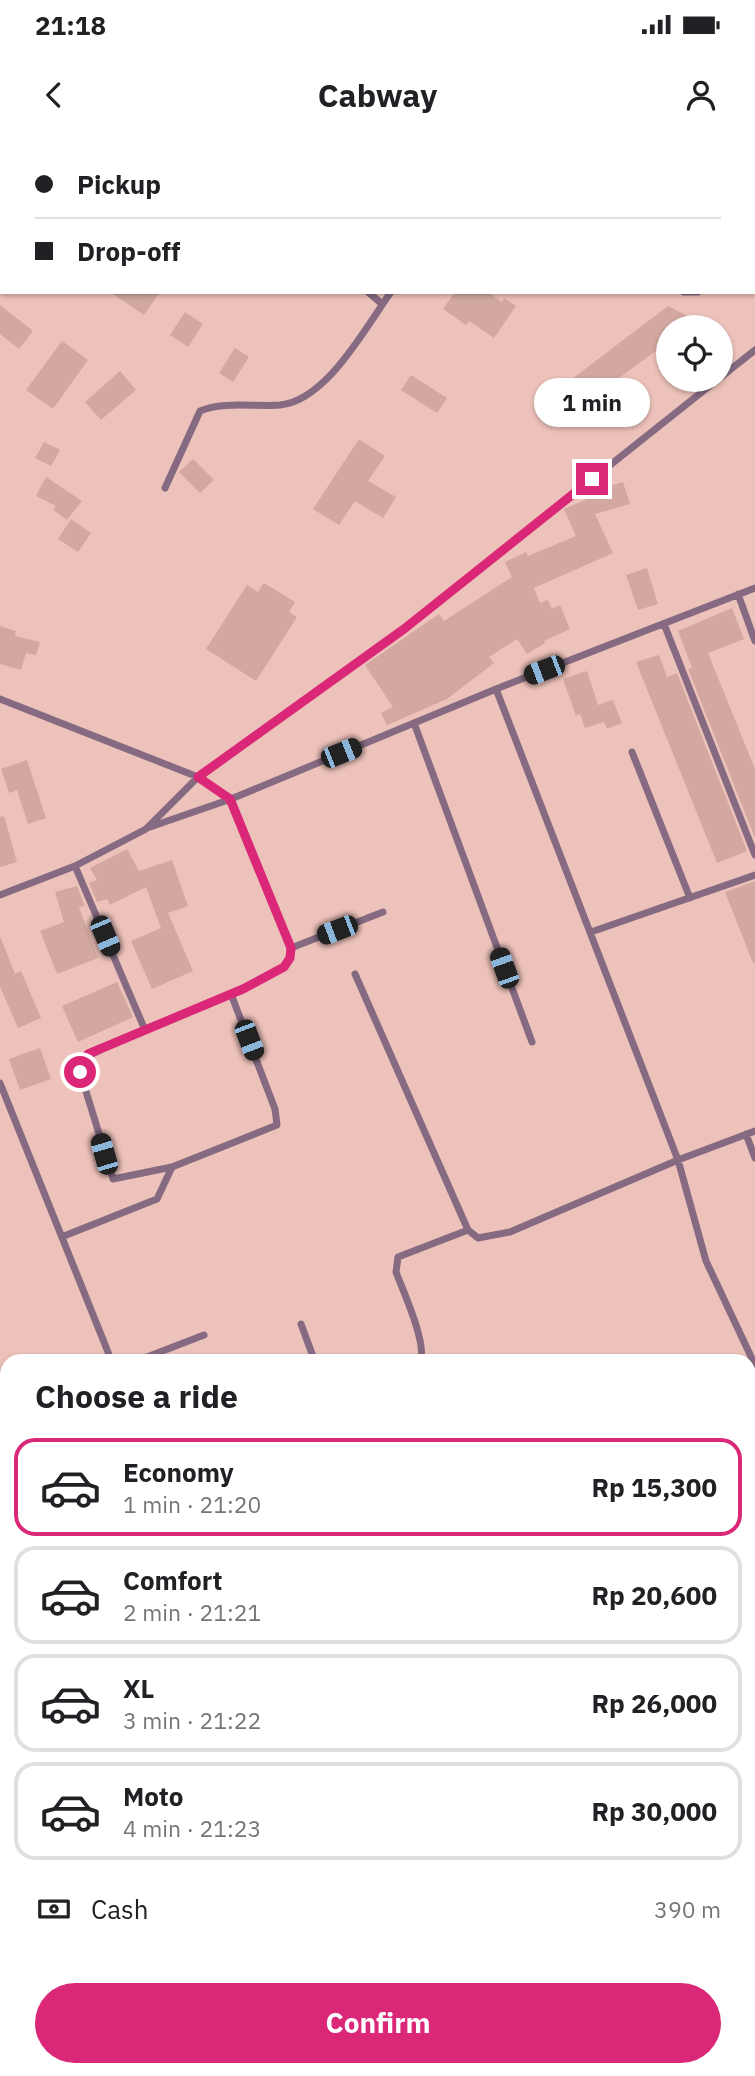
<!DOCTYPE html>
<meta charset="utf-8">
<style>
:root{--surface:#fff;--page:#f2f2f2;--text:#202124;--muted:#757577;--line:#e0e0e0;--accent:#db2777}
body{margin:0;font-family:"IBM Plex Sans",sans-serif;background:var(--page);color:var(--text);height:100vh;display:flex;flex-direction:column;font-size:26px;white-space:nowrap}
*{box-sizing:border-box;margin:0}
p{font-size:23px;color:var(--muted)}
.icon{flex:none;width:38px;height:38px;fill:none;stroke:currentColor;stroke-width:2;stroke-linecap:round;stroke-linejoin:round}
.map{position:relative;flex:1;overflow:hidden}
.panel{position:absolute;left:0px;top:1214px;width:756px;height:723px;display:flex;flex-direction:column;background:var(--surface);border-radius:21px 21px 0 0;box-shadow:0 2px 5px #0004}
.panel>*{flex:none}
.banner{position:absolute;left:0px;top:0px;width:756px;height:154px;box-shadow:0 2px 5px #0004;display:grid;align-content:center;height:154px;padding:0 35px;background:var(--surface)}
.controls{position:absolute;left:656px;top:175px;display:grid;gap:14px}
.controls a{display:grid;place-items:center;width:77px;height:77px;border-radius:50%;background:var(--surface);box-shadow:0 2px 5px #0004;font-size:35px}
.end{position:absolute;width:32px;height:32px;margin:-16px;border:9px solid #db2777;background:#fff;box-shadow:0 0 0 4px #fff}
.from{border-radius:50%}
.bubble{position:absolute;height:49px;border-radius:24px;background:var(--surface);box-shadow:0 2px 5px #0004;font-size:23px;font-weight:800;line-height:49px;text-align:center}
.car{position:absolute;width:21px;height:42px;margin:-21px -10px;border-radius:9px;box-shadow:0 0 5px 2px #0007;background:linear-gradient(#222 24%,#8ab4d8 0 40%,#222 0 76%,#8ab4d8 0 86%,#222 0)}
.banner b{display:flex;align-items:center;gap:24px;height:66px;font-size:26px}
.banner b+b{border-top:2px solid var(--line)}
.banner i{width:18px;height:18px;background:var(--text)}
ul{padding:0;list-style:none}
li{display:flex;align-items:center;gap:21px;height:98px;margin:0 14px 10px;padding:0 21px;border:4px solid var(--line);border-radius:21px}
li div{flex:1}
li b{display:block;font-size:26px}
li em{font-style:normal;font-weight:800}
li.active{border-color:var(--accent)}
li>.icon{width:63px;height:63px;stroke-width:1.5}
h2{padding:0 35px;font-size:32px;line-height:84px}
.pay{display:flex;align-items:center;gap:18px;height:77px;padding:0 35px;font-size:26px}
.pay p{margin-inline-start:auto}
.action{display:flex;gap:14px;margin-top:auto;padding:14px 35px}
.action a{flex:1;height:80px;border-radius:42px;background:var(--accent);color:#fff;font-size:28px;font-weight:800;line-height:80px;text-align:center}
.status{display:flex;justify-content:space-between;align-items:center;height:49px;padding:0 35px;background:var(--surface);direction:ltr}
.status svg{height:19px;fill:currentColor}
header{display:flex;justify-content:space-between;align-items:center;height:91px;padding:0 35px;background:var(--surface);font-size:32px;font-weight:800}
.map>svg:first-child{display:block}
</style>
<div class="status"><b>21:18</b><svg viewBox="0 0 49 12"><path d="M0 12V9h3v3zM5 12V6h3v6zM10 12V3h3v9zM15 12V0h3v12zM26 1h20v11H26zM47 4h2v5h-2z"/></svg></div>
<header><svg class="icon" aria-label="back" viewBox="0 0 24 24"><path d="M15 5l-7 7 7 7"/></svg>Cabway<svg class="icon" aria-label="person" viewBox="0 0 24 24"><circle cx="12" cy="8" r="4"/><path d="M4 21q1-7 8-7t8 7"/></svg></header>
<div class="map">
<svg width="755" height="1936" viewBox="0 0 755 1936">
<rect width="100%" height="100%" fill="#edc2ba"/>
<!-- building -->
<path fill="#d2a8a0" d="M110 152H160L144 175Z
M455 152H488L502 162 504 158 516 166 494 198 469 181 466 185 443 169Z
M0 165 33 191 19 209 0 194Z
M668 166 709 187H668V202L574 271 543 261Z
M185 172 203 184 188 207 170 195Z
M62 201 88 220 53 269 26 250Z
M235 208 249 217 233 242 219 233Z
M120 231 136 250 101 280 85 262Z
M411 235 447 258 437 273 401 250Z
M359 299 385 316 368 341 396 357 383 378 355 361 339 385 313 369Z
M44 302 60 310 51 326 35 318Z
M193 319 214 340 200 353 179 332Z
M46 337 82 361 67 380 53 370 56 366 36 356Z
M623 342 630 364 595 374 613 413 534 448 540 463 548 460 552 469 560 465 570 489 544 501 545 503 527 514 517 499 489 517 494 523 447 559 387 585 381 573 393 567 365 525 439 474 444 481 512 437 505 422 526 412 528 416 576 396 564 369 597 355 595 350Z
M71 379 91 393 78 412 58 399Z
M647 428 658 464 638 470 626 435Z
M264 443 295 462 289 472 297 477 256 541 206 509 247 445 258 452Z
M732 468 744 499 708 513 755 629V698L688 529 692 528 678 491Z
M0 486 16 491 15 496 40 502 36 515 26 513 21 530 0 524Z
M659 515 667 537 677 533 747 711 717 723 636 522Z
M587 531 598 565 613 560 622 583 607 589 604 582 585 588 580 574 576 576 563 539Z
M27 620 46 678 28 684 17 650 9 653 1 629Z
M4 676 17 722 0 727V677Z
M127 709 139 731 172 720 188 766 168 773 193 831 152 849 131 801 161 788 146 747 110 765 107 759 97 762 89 743 97 740 90 728Z
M755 741V823H753L725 752Z
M77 746 85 766 79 767 98 818 57 834 40 791 64 782 55 752Z
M0 796 15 834 21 831 41 878 18 888 0 847Z
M117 842 133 877 78 902 62 866Z
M40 908 51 939 20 950 9 919Z"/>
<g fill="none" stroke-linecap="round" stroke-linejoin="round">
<!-- street -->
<path stroke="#856a82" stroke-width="7" d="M398 0 401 2
M707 0 725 2
M117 2 118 0
M586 2 587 0
M0 127 2 128
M368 152 382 164
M684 152H698
M721 237 755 210
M165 348 200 271C223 261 254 267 280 265 327 260 365 188 391 152
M738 454 755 501
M664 484 755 715
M496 549 678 1020 706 1121 755 1225
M0 559 198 637 231 659 291 808 290 818 284 827 243 849 120 900 80 920V932L113 1039 172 1027
M414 583 532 902
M632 612 690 758
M150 687 231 659 496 549 755 448
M75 726 145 890
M0 755 75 726 146 689 198 637 404 489 717 240
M591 792 755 735
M291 808 383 772
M355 834 468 1090 478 1098 510 1092 678 1020 755 991
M0 943 112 1222
M746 994 755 1018
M64 1096 157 1059 172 1027 277 985 275 969 231 854
M301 1184 315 1222
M134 1222 204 1195
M420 1222C428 1205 403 1151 396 1132L398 1117 468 1090
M749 1239 755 1235
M0 1306 7 1305
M749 1315 755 1330
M0 1334 7 1368
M0 1445 7 1440
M0 1540 7 1538
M749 1561 755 1576
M0 1569 7 1585
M749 1652 755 1650
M0 1823 7 1840
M182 1930 185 1936
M387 1930 390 1936
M519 1930 521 1936
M26 1936 41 1930"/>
<!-- primary -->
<path stroke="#461944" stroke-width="18" d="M34 2 35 0
M0 57 2 54"/>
</g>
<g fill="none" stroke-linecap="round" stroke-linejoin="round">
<!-- route -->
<path stroke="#db2777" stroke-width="9" d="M80 932 79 922 88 914 243 849 284 827 290 818 291 808 230 659 198 637 404 489 592 339"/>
</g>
</svg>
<div class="controls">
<a><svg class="icon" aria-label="locate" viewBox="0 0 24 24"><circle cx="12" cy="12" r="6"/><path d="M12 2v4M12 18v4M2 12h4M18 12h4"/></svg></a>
</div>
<i class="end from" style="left:80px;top:932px"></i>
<i class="end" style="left:592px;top:339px"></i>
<div class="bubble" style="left:534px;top:238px;width:116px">1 min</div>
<i class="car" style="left:544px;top:530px;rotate:249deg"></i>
<i class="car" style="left:341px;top:613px;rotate:68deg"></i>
<i class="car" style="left:337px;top:790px;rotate:249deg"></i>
<i class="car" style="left:105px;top:796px;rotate:157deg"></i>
<i class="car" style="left:504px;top:828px;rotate:340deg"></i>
<i class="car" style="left:249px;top:900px;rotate:159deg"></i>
<i class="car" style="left:104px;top:1014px;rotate:344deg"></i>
<div class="banner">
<b><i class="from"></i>Pickup</b>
<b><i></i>Drop-off</b>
</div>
<section class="panel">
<h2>Choose a ride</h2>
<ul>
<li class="active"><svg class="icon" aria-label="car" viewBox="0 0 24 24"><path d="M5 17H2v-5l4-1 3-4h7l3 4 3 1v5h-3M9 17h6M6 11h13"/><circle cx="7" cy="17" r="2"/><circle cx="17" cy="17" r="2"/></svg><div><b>Economy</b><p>1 min · 21:20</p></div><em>Rp 15,300</em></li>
<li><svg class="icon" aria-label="car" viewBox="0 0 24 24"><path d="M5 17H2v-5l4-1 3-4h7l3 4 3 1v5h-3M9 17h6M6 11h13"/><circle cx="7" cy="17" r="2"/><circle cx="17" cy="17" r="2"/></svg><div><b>Comfort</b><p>2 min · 21:21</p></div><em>Rp 20,600</em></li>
<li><svg class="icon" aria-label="car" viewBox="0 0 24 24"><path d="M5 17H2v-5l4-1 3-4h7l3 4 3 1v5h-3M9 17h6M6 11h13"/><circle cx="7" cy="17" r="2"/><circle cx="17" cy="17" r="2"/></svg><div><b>XL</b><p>3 min · 21:22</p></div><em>Rp 26,000</em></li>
<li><svg class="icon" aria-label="car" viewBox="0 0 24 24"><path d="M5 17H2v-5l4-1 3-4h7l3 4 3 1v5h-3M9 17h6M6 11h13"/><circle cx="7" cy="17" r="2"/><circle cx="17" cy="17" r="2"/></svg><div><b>Moto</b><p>4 min · 21:23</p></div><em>Rp 30,000</em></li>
</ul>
<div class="pay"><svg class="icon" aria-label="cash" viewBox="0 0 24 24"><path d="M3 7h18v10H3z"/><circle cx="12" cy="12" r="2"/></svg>Cash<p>390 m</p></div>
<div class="action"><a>Confirm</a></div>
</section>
</div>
